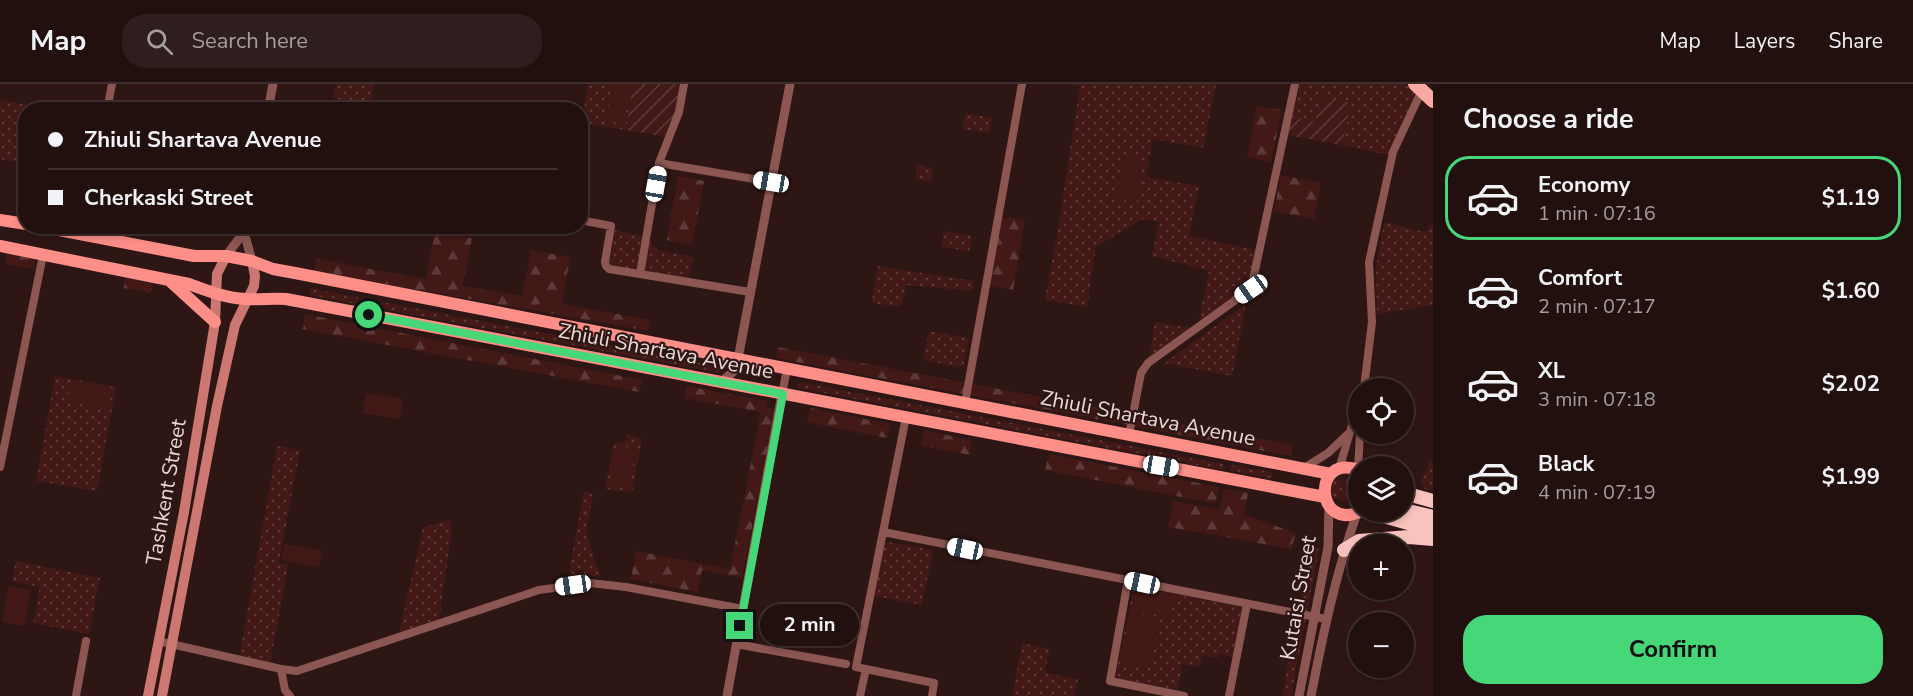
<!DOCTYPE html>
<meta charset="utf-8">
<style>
:root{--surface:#22100f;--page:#2e1e1d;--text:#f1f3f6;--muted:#a29d9e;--line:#3f302f;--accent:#46d779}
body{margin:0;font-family:"Nunito Sans",sans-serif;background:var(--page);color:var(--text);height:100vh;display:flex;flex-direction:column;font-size:22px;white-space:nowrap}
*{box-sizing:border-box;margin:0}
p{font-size:20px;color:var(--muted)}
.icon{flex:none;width:33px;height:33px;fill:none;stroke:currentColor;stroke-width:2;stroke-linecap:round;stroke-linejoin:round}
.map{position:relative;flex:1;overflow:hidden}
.panel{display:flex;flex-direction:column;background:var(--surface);width:480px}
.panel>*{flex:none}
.top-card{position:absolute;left:18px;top:18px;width:570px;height:132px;border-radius:24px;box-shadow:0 3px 9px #0003,0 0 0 2px var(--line);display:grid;align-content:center;height:132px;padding:0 30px;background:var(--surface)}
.buttons{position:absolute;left:1348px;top:294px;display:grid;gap:12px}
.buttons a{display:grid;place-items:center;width:66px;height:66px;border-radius:50%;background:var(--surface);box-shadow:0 3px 9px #0003,0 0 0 2px var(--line);font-size:30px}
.end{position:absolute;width:27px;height:27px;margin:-14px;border:8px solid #46d779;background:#111;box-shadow:0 0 0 3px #111}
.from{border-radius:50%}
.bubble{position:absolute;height:42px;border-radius:21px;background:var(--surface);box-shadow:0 3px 9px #0003,0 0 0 2px var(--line);font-size:20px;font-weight:700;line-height:42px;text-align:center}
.car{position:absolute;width:18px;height:36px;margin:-18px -9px;border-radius:8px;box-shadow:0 0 4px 2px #0007;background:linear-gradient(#fff 24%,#345 0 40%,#fff 0 76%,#345 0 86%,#fff 0)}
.top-card b{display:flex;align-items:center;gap:21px;height:57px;font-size:22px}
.top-card b+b{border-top:2px solid var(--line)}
.top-card i{width:15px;height:15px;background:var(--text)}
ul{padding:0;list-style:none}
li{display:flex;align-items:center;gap:18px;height:84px;margin:0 12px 9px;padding:0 18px;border:3px solid transparent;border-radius:24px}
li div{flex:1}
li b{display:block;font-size:22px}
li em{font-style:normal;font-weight:700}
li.active{border-color:var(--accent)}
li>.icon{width:54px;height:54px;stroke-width:1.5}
h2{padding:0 30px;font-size:27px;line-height:72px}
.cta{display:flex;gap:12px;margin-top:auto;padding:12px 30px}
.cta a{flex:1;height:69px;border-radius:24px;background:var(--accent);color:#111;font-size:24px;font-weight:700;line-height:69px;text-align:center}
header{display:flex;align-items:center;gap:36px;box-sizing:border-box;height:84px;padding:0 30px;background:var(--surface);border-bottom:2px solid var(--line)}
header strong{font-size:28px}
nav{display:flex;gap:33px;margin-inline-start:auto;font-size:21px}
.search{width:420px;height:54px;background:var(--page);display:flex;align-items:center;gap:15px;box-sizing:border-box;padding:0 21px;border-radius:24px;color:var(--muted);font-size:22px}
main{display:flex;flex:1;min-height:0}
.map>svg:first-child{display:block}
</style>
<header>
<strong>Map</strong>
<div class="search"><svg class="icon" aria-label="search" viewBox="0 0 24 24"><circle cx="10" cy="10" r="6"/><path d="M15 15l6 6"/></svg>Search here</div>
<nav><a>Map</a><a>Layers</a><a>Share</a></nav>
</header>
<main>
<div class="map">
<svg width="1433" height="612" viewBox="0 0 1433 612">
<defs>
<pattern id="grass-dots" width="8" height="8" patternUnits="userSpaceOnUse" patternTransform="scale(1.5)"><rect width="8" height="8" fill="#421917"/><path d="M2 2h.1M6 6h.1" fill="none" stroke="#5d3a38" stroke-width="1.8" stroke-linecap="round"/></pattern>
<pattern id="forest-firs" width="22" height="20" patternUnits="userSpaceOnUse" patternTransform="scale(1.5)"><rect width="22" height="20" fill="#421917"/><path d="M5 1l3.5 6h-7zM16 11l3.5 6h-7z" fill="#5d3a38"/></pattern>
<pattern id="garden-furrows" width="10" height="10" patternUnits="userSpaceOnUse" patternTransform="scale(1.5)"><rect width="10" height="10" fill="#421917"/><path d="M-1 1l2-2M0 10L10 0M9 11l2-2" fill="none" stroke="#5d3a38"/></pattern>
</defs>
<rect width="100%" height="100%" fill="#2e1614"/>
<!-- grass -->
<path fill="url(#grass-dots)" d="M336 0H374L370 22 333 14Z
M588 0H633L626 46 582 39Z
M1068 0H1216L1203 64 1153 55 1146 93 1199 102 1189 152 1256 166 1247 206 1206 237 1199 236 1209 187 1152 172 1159 138 1143 135 1096 163 1087 223 1045 216 1059 139 1080 2Z
M1300 0H1405L1415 10 1388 71 1342 61 1351 19 1316 39 1290 33 1295 22Z
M0 16 51 25 26 26 25 80 0 75Z
M965 29 992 34 989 49 963 45Z
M917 81 933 84 931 98 915 95Z
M1384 138 1425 148 1433 139V221L1377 230 1376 183Z
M615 146 645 153 657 166 693 173 689 195 614 183 610 177Z
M944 147 972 152 969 168 941 162Z
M877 182 974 197 973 207 906 201 901 223 872 219Z
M310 204 721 283 723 286 720 289 309 211Z
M1246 220 1232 292 1164 279Z
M1155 238 1192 244 1149 275Z
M929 247 969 254 963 284 923 276Z
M55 292 116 303 97 407 36 397Z
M801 298 1224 380 1223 386 799 304 797 301Z
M627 351 642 355 632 408 605 405 614 360 626 357Z
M277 362 300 366 279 479 288 481 270 581 239 575Z
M1433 376V407L1425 405 1421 399 1429 378Z
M1231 381 1271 388 1273 393 1269 394 1230 387Z
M1338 395 1352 396 1359 401V416C1348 419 1338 417 1330 410L1333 396Z
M584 407 593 411 586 449 600 492 582 491 568 493Z
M450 436 452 446 439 535 399 549 423 443Z
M884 457 933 466 922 521 874 512Z
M1310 464 1319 465 1291 612H1282Z
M16 477 100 494 89 550 33 539 40 503 12 497Z
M1134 502 1244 524 1234 573 1219 570 1218 574 1203 571 1200 583 1183 580 1177 606 1115 594Z
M1022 559 1049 565 1045 589 1078 595 1074 612H1012Z"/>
<!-- forest -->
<path fill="url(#forest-firs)" d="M1257 22 1282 26 1271 78 1247 73Z
M1281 91 1321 99 1314 135 1274 127Z
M678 92 704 97 692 161 667 156Z
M1001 133 1025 136 1013 206 989 202Z
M435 147 472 154 463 202 522 212 531 166 570 173 562 220 650 236 648 247 314 187 316 175 426 195Z
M7 170 35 175 33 185 5 180Z
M125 194 153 199 151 209 124 204Z
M305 230 642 296 639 308 302 245Z
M778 263 1293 361 1290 372 776 274Z
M687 302 767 317V323L775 325 742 494 702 486 697 508 631 495 636 467 730 485 761 328 684 314Z
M810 324 890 340 887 354 807 338Z
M924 346 972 356 969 371 921 361Z
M1049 370 1219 403 1216 420 1045 386Z
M1224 405 1248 409 1244 431 1296 449 1291 465 1168 443 1173 417 1220 426Z"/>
<!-- garden -->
<path fill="url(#garden-furrows)" d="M633 0H681L676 28 666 53 626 46Z
M1322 14 1351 19 1342 61 1286 51 1290 33 1316 38Z"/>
<!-- pitch -->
<path fill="#421917" d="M612 0 631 1 624 40 606 37Z
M1122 73 1143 76 1137 118 1116 115Z
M72 296 113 304 108 325 67 317Z
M366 309 403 315 400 335 363 329Z
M616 361 636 364 629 404 609 401Z
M285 460 322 467 319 483 281 476Z
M9 502 31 506 24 542 2 538Z
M1135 505 1175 513 1170 534 1131 526Z
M1130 528 1160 534 1150 584 1120 578Z"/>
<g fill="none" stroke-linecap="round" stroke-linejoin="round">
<!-- minor -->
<path stroke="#8c5753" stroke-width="8" d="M107 26 112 0
M659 79 771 98
M580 136 611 142 605 178 606 182 609 185 750 208
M640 190 659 79 679 28 684 0
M1364 304 1372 238 1369 178 1393 68 1422 6
M782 310 787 285
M965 319 1022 0
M906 333 856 583 934 599 932 612
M1129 351 1141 289 1148 279 1251 205 1295 0
M0 383 43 171
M1304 384 1328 369 1348 350
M1339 385 1359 318
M1358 385 1360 350
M883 448 1326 535
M1128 496 1110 597 1184 612
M158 557 281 585 297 587 539 506 590 499 626 503 743 525
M736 560 846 580
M281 585 285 606 290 612
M76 612 86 557
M860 612 866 585
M1229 612 1247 520"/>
<!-- tertiary -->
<path stroke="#8c5753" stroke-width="9" d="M268 26 273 0
M244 148 252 177
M226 172 244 148 245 142
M721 298 733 288 738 275 790 0
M727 612 782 310
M1299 612 1328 463 1329 421
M1311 612C1323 550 1336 489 1357 429"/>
<!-- secondary -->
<path stroke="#cc7771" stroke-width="10" d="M148 612 184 428 215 238 217 190 226 172
M162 612 217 322 235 241 254 202 255 192 252 177"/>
<!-- primary -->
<path stroke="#fd8f88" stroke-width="12" d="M0 136 26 140
M38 142 194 172H226L252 177 273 185 295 189 1331 390
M0 162 189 200C208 207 226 214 246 215 260 216 273 214 286 215L1325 413
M170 197 215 238
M1359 386C1311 369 1316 447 1359 428"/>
<!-- trunk -->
<path stroke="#faa8a2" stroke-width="14" d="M1415 0 1433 17"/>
<!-- motorway -->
<path stroke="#f8c2bd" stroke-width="14" d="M1404 409 1433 417
M1404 426 1433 433
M1369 428 1433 446
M1344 466 1359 457 1409 453 1433 455"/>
</g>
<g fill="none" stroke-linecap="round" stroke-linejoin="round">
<!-- route -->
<path stroke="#46d779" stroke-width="8" d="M369 231 783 310 740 542"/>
</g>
<g text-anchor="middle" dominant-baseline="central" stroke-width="4.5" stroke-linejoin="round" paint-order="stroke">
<!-- street labels -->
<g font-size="21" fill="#ead9d7" stroke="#2e1614">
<text transform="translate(666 267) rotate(11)">Zhiuli Shartava Avenue</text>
<text transform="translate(1148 334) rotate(11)">Zhiuli Shartava Avenue</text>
<text transform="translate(166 408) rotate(-80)">Tashkent Street</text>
<text transform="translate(1298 514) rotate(-80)">Kutaisi Street</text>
</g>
</g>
</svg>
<div class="buttons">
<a><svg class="icon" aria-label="locate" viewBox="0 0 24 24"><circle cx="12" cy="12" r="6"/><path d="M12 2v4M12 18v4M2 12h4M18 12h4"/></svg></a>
<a><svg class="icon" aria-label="layers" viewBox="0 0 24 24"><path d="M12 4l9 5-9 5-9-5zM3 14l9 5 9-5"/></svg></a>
<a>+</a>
<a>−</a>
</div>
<i class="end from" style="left:369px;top:231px"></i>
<i class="end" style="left:740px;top:542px"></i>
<div class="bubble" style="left:760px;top:520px;width:99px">2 min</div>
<i class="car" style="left:771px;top:98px;rotate:280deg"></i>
<i class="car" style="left:656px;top:100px;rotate:10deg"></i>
<i class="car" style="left:1251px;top:205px;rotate:235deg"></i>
<i class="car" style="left:1161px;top:382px;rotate:100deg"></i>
<i class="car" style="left:965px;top:465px;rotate:282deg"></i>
<i class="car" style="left:1142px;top:499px;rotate:282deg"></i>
<i class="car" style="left:573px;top:501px;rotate:262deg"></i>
<div class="top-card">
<b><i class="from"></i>Zhiuli Shartava Avenue</b>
<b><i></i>Cherkaski Street</b>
</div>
</div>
<section class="panel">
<h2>Choose a ride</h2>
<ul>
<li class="active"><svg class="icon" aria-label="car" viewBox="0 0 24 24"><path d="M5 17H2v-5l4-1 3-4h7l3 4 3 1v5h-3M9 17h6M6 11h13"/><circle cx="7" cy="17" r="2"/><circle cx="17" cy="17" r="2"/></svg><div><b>Economy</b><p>1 min · 07:16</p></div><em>$1.19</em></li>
<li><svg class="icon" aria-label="car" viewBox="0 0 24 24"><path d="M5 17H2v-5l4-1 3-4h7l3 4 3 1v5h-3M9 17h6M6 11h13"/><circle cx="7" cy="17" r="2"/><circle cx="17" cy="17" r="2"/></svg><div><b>Comfort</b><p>2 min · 07:17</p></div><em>$1.60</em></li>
<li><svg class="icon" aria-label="car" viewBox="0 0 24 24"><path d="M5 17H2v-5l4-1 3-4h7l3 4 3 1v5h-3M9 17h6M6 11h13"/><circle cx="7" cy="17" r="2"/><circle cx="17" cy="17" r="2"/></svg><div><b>XL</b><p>3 min · 07:18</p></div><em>$2.02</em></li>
<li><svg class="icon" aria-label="car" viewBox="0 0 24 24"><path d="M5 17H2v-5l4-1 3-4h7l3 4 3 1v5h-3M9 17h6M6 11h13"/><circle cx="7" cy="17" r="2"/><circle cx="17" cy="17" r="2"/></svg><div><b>Black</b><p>4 min · 07:19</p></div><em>$1.99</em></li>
</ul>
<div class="cta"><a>Confirm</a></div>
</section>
</main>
